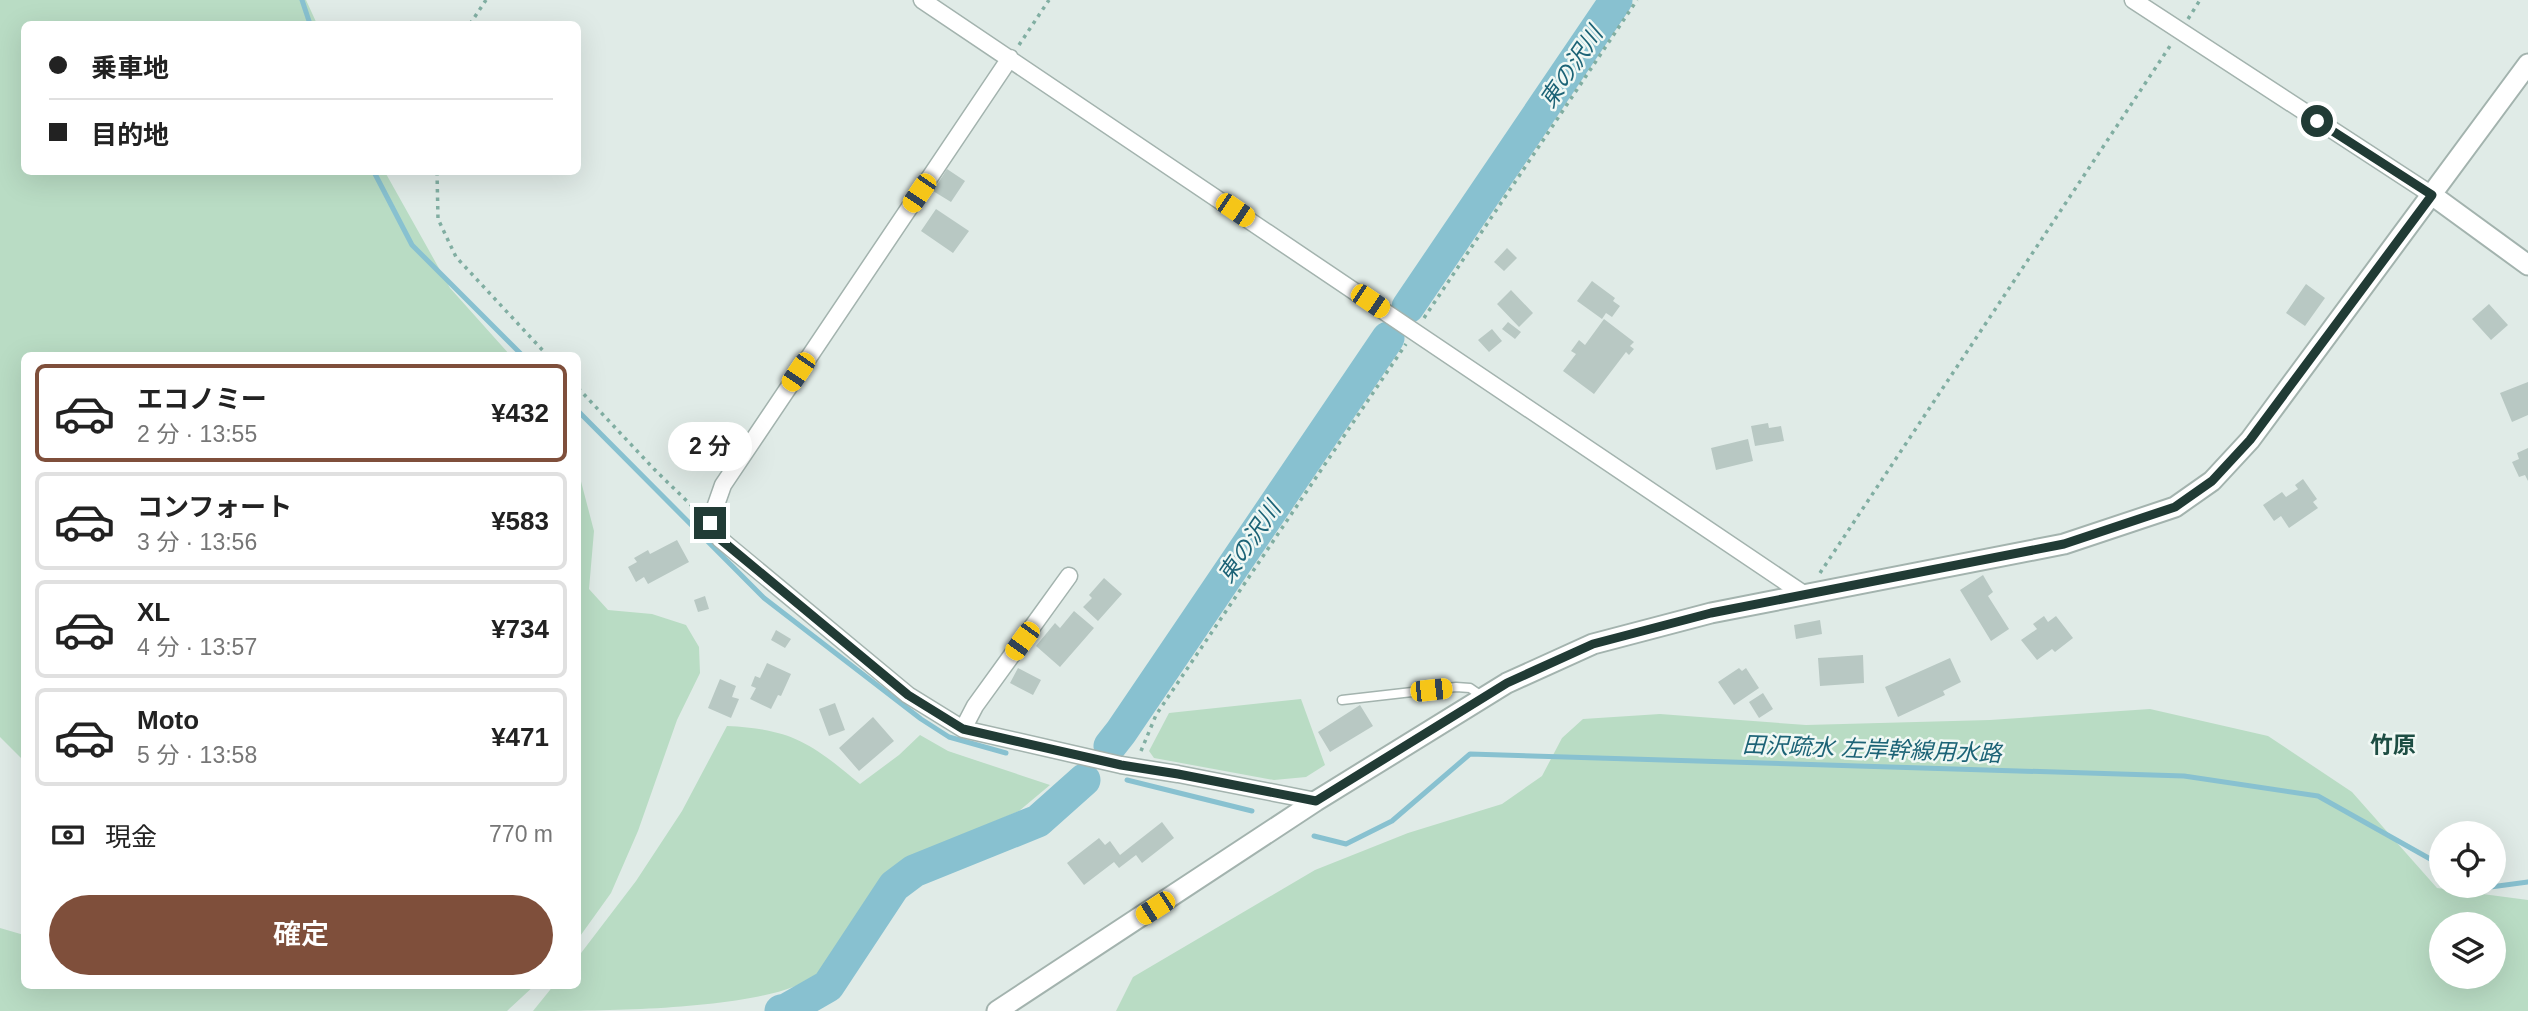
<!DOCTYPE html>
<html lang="ja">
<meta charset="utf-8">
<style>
:root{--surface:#fff;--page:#f6f6f6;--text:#222;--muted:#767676;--line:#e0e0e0;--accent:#7f4f3b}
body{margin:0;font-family:Helvetica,"Noto Sans JP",sans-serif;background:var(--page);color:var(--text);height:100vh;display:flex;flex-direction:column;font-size:26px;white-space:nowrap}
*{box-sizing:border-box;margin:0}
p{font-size:23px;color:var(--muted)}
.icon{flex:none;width:38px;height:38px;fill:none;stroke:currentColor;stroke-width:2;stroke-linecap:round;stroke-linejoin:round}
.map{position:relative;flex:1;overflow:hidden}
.details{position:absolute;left:21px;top:352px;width:560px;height:637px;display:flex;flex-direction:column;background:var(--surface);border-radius:10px;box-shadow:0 7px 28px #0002}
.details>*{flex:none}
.banner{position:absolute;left:21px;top:21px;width:560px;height:154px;border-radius:10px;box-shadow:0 7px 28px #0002;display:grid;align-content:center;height:154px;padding:0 28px;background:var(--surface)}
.controls{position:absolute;left:2429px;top:821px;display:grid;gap:14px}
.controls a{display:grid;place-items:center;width:77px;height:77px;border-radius:50%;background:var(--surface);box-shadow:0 7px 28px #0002;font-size:35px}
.end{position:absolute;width:32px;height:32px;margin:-16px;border:9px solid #213b35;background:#fff;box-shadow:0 0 0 4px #fff}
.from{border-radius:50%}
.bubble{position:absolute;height:49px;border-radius:24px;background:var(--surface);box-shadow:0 7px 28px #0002;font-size:23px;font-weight:600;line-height:49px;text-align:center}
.car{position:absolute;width:21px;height:42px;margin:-21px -10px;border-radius:9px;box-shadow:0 0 5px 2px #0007;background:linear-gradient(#f5c518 24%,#345 0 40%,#f5c518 0 76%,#345 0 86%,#f5c518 0)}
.banner b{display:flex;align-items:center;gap:24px;height:66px;font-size:26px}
.banner b+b{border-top:2px solid var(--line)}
.banner i{width:18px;height:18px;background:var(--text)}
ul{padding:12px 0 0;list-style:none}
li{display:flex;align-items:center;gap:21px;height:98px;margin:0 14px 10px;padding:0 14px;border:4px solid var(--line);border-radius:10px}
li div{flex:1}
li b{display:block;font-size:26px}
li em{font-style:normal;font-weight:600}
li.active{border-color:var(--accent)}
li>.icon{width:63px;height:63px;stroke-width:1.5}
.pay{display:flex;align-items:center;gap:18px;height:77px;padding:0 28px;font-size:26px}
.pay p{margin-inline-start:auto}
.action{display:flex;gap:14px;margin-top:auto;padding:14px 28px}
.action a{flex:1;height:80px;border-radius:42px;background:var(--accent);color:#fff;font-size:28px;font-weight:600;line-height:80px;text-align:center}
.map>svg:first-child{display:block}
</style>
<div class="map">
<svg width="2528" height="1011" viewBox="0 0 2528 1011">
<rect width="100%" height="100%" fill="#e0ebe7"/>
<!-- green -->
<path fill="#b9dcc4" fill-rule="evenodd" d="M0 0H306L317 24H24V172H385L450 288 510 355H24V761L0 737Z
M578 470 594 531 589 589 608 610 652 614 686 625 699 647 700 673 677 720 638 831 611 893 578 939Z
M1301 699 1325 765 1306 777 1274 780 1154 758 1149 751 1169 713Z
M2150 709 2268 736 2352 792 2437 888 2528 900V1011H1116L1133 977 1315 870 1408 833 1502 804 1542 776 1562 738 1583 719 1660 714 1806 725 1990 720ZM2441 924H2494V976H2441Z
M727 726C792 729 811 743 860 784L899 755 920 735 948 751 1050 785 1019 811 913 856C900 865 886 874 876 886 869 894 865 905 860 914 848 935 835 958 817 975 769 1011 600 1011 533 1011L554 985H578V957L636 881 682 811Z
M0 928 24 935V985H535L507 1011H0Z"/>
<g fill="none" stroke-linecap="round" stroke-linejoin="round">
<!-- stream -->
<path stroke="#88c1d0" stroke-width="5" d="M302 0 310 24
M374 172 412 245 522 355
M578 411 764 598 921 719 949 737 1006 753
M1127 780 1252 811
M1314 836 1346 844 1392 821 1470 754 2184 776 2318 796 2441 865
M2479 886 2483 888 2528 882"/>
<!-- river -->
<path stroke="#88c1d0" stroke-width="33" d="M1408 307 1616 0
M1110 746 1121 732 1388 338
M781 1011 786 1010 828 986 894 886 914 871 1038 821 1084 780"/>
</g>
<!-- building -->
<path fill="#b8c8c3" d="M947 169 965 181 951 202 933 191Z
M936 209 969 231 953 253 921 231Z
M1507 248 1517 258 1504 271 1494 262Z
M1592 281 1615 298 1613 301 1620 306 1612 317 1606 313 1602 319 1577 301Z
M2306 284 2325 298 2305 326 2286 313Z
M1511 290 1533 313 1519 327 1497 304Z
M2489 304 2508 325 2491 340 2472 319Z
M1604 319 1634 342 1630 346 1634 349 1629 355 1626 352 1594 394 1563 371 1576 354 1571 351 1579 340 1585 345Z
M1508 322 1521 332 1515 339 1502 329Z
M1492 329 1502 341 1489 352 1478 340Z
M2528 382V415L2512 422 2500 393Z
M1768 423 1769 428 1781 426 1784 441 1755 446 1751 426Z
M1748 439 1753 461 1716 470 1711 448Z
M2528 448V481L2525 475 2519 477 2512 462 2519 459 2517 453Z
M2303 479 2317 499 2313 502 2318 508 2289 528 2281 516 2274 521 2263 505 2282 492 2286 497 2298 489 2295 485Z
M677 540 689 562 648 584 644 577 636 582 628 567 637 562 634 558 648 550 650 554Z
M1983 575 1993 592 1988 596 2009 629 1991 641 1960 590Z
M1104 578 1122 594 1098 621 1083 607 1092 598 1089 595Z
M705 596 709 609 698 612 694 600Z
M1074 611 1094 628 1060 667 1036 646 1055 623 1060 628Z
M2044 616 2048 622 2056 616 2073 638 2055 652 2052 649 2037 660 2021 640 2037 629 2033 624Z
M1820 620 1822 634 1796 639 1794 625Z
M776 630 791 639 785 648 771 640Z
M1863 655 1864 683 1820 686 1818 658Z
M1950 658 1961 682 1943 691 1945 695 1898 717 1885 687Z
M767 663 791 674 781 696 778 695 771 709 750 699 756 688 751 686 755 676 760 678Z
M1018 668 1041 680 1033 695 1010 683Z
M1739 668 1742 671 1746 668 1759 688 1734 705 1718 682Z
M720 679 736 686 732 697 739 699 731 718 708 708Z
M1763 693 1773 709 1759 718 1749 702Z
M835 703 845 730 829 736 819 709Z
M1360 705 1373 726 1330 752 1318 732Z
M873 717 894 741 859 771 839 748Z
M1162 822 1174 838 1142 863 1136 855 1119 868 1114 862 1084 885 1067 863 1099 838 1105 845 1110 841 1120 855Z"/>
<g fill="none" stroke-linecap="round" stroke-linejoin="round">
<!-- service casing -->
<g stroke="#a3b3ae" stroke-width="11">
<path id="service" d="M1342 700 1456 687 1470 688 1483 697"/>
</g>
<!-- minor casing -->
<g stroke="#a3b3ae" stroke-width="19">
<path id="minor" d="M922 0 1805 595
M2133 0 2432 195
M1010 58 723 485 710 522 720 539 908 695 963 729 1121 765 1178 774 1316 801
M963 729 975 706 1069 576"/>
</g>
<!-- tertiary casing -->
<g stroke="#a3b3ae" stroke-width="23">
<path id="tertiary" d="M2432 195 2528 265
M997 1011 1316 801 1507 683 1593 644 1711 613 2064 544 2175 507 2212 481 2250 440 2528 64"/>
</g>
<!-- path -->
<path stroke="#81aea2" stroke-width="3.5" stroke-dasharray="3.5 5" stroke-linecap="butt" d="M2188 19 2200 0
M470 24 486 0
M1019 45 1049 0
M437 172 438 219 456 257 547 355
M1424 318 1637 0
M578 388 654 469 698 512
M1820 573 2172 43
M1141 751 1156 715 1406 344"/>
<!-- service -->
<use href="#service" stroke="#fff" stroke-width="8"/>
<!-- minor -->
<use href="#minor" stroke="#fff" stroke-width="16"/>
<!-- tertiary -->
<use href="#tertiary" stroke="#fff" stroke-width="19"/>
</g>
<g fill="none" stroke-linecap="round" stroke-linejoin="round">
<!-- route -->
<path stroke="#213b35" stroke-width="9" d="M710 523 720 539 908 695 963 729 1121 765 1178 774 1316 801 1507 683 1593 644 1711 613 2064 544 2175 507 2212 481 2250 440 2432 195 2317 121"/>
</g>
<g text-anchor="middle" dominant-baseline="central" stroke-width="5" stroke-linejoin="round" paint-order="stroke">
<!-- water labels -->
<g font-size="23" font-style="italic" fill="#1c6376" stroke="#f0f8f4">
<text transform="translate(1571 67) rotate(-56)">東の沢川</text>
<text transform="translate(1249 542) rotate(-56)">東の沢川</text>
<text transform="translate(1872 749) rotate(2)">田沢疏水 左岸幹線用水路</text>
</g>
<!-- neighbourhood labels -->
<g font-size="23" font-weight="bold" fill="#1d4d43" stroke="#f0f8f4">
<text x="2393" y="745">竹原</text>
</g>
</g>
</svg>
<div class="controls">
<a><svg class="icon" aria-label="locate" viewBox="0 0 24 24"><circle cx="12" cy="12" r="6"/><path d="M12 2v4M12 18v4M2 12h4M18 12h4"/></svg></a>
<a><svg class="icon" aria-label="layers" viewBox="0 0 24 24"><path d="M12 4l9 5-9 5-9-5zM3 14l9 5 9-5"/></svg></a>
</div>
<i class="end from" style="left:2317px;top:121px"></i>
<i class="end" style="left:710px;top:523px"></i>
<div class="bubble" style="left:668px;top:422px;width:84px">2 分</div>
<i class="car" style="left:919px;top:193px;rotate:214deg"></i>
<i class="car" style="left:1235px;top:210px;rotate:124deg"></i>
<i class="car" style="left:1370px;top:301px;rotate:124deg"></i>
<i class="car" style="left:798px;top:372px;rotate:214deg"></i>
<i class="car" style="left:1022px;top:641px;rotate:216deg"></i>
<i class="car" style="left:1431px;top:690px;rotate:84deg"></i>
<i class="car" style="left:1155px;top:908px;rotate:237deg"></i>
<div class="banner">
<b><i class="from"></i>乗車地</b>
<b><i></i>目的地</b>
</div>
<section class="details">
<ul>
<li class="active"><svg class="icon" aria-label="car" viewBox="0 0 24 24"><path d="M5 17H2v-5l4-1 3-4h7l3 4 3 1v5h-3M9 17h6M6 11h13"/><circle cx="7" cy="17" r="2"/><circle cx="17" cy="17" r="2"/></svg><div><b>エコノミー</b><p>2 分 · 13:55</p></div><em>¥432</em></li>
<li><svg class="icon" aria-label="car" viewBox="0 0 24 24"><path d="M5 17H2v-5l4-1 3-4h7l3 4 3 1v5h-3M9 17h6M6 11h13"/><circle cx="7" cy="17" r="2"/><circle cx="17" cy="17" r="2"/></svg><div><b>コンフォート</b><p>3 分 · 13:56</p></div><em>¥583</em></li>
<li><svg class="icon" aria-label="car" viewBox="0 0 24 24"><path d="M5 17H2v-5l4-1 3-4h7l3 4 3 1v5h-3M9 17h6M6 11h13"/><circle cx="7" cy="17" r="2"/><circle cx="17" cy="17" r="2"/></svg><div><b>XL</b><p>4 分 · 13:57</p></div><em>¥734</em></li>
<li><svg class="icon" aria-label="car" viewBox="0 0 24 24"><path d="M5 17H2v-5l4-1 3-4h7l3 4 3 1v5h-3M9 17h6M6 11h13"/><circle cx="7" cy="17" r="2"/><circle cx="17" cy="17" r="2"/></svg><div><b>Moto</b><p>5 分 · 13:58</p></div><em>¥471</em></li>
</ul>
<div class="pay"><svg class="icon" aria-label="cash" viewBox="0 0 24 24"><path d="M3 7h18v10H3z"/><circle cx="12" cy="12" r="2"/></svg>現金<p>770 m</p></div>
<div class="action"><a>確定</a></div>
</section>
</div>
